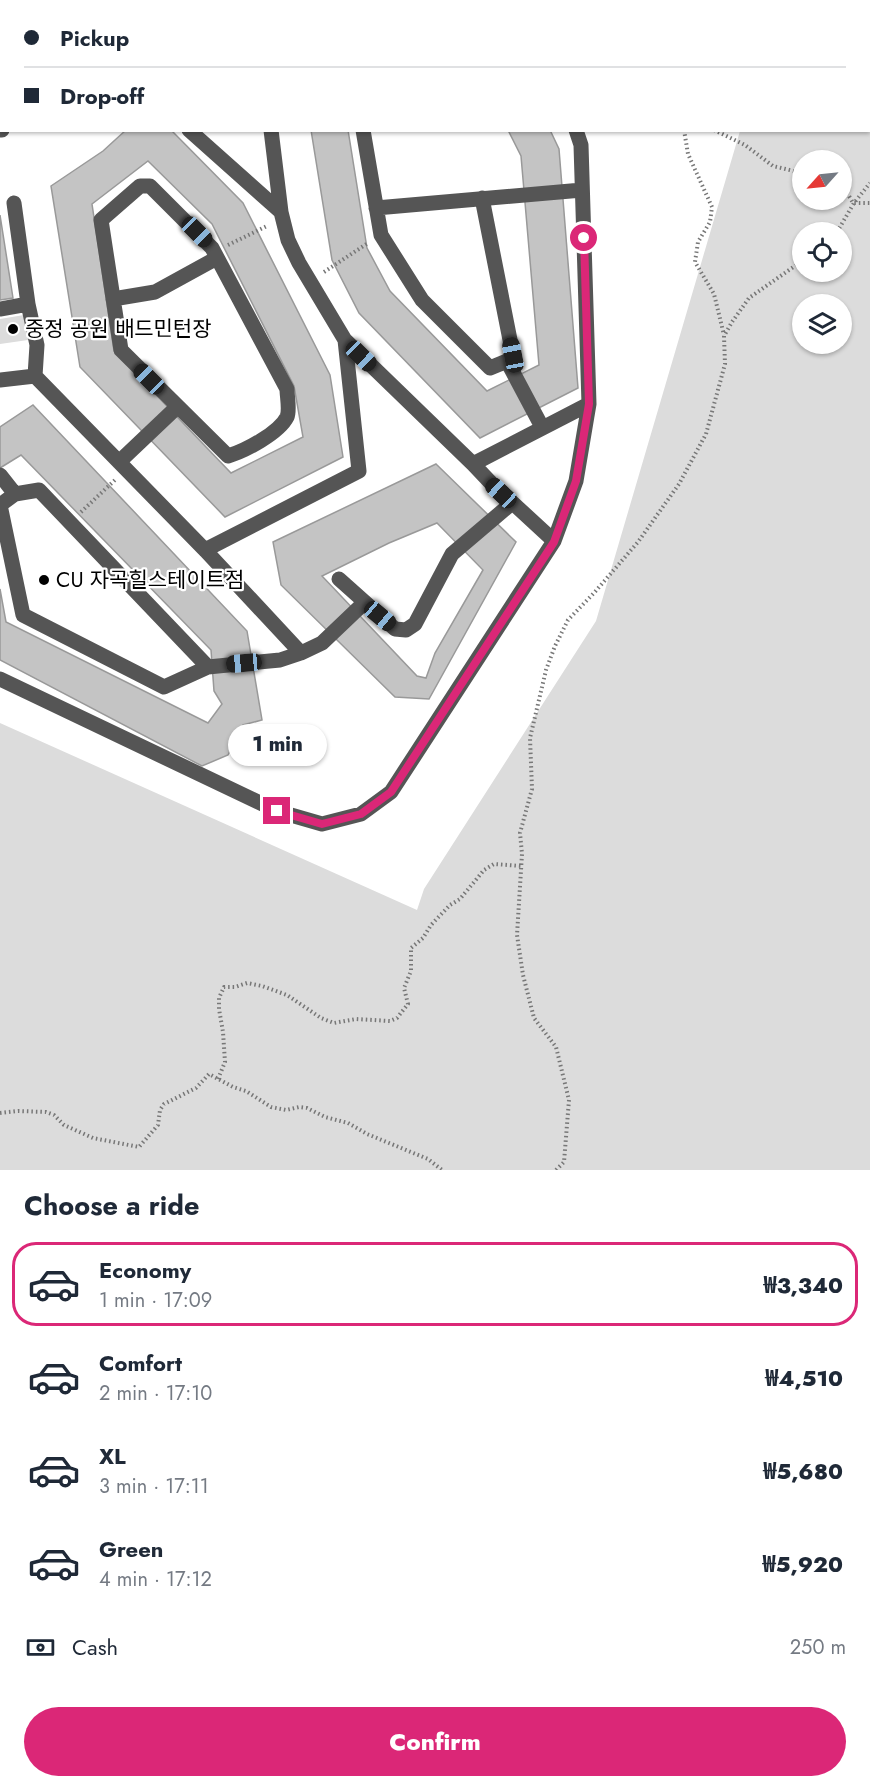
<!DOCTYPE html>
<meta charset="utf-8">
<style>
:root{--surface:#fff;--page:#f2f2f3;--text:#1f2937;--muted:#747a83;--line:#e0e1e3;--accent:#db2777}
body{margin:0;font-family:Jost,"Noto Sans KR",sans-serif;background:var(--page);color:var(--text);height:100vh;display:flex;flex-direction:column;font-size:22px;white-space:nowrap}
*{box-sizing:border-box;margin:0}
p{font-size:20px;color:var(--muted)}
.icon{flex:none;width:33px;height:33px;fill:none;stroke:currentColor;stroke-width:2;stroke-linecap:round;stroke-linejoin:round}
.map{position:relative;height:1170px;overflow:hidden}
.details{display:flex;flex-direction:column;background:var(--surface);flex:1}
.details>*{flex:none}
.guide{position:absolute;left:0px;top:0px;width:870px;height:132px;box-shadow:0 2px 4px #0004;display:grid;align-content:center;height:132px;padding:0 24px;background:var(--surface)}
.needle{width:39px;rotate:243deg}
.fabs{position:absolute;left:792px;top:150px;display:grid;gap:12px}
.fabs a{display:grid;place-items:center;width:60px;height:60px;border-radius:50%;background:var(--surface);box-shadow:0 2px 4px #0004;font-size:30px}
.end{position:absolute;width:27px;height:27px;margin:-14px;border:8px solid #db2777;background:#fff;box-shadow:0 0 0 3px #fff}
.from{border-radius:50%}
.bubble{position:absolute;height:42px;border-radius:21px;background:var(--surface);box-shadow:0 2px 4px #0004;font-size:20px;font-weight:800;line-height:42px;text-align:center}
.car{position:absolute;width:18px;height:36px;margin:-18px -9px;border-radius:8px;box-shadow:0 0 4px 2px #0007;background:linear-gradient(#222 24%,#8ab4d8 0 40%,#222 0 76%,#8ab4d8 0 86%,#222 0)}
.guide b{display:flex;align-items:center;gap:21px;height:57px;font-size:22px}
.guide b+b{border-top:2px solid var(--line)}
.guide i{width:15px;height:15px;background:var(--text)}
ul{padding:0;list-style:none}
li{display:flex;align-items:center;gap:18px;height:84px;margin:0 12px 9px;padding:0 12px;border:3px solid transparent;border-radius:24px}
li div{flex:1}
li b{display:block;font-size:22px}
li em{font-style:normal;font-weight:800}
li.selected{border-color:var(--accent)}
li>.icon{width:54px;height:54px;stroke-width:1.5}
h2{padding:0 24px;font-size:27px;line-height:72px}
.pay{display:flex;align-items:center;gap:15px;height:66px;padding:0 24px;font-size:22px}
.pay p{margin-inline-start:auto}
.cta{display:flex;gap:12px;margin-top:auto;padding:12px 24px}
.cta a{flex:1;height:69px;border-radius:36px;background:var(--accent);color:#fff;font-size:24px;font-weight:800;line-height:69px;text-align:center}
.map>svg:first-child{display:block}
</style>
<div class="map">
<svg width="870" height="1170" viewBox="0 0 870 1170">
<rect width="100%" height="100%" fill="#fff"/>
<!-- green -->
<path fill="#dcdcdc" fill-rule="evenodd" d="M712 0H870V1170H0V723L417 910 424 889 596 621 740 131 868 130V2ZM802 160H842V200H802ZM802 232H842V272H802ZM802 304H842V344H802Z
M24 315 28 340 0 344V319Z"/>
<!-- building -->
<path fill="#c4c4c4" stroke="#999" stroke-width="1.5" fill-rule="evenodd" d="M0 0H33L35 2H2V17Z
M366 0H448L450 2H363Z
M126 130H171L243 203 330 375 343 457 225 517 80 367 51 186 103 151ZM148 161 212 224 294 386 303 437 231 473 114 351 92 204Z
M311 130H348L367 248 390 291 487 391 539 365 521 156 508 130H550L559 149 578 388 480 438 359 313 332 260Z
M0 215 13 298 0 300Z
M33 405 247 631 262 720 243 725 228 755 202 766 0 660V589L6 622 208 723 222 704 214 691 211 650 21 455 0 468V427Z
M436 464 516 542 429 699 395 697 281 585 273 542ZM437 523 483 570 435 653 426 678 417 676 322 576 389 543Z"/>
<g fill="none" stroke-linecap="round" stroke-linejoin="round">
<!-- path -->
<path stroke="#777" stroke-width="4" stroke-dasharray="1.5 3" stroke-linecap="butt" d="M576 0 577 2
M684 130 688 154 712 207 710 222 698 242 695 262 714 294 724 335
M714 130 745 145 773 166 802 173
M842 191 849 196 853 203H870
M837 232 854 203 870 183
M228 245 267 226
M324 272 368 243
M81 512 115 480
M218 1079 225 1062 223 1032 219 1009V998L224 987H235L247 983 262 986 287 995 321 1018 334 1023 356 1019 390 1021 397 1018 408 1004 404 988 411 971V948L423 938 431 925 450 905 460 899 484 870 494 864 521 866
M0 1113 18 1111 46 1112 54 1115 64 1125 93 1138 139 1147 158 1125 160 1110 164 1104 196 1088 209 1074 233 1087 246 1091 271 1107 286 1110 299 1107 307 1108 325 1117 348 1123 367 1134 428 1159 442 1170
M556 1170 564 1162 569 1100 556 1047 534 1018 523 975 517 935 522 854 520 833 532 789 530 738 546 670 555 646 568 620 594 593 638 542 679 484 706 434 725 364 724 336 732 322 749 298 802 261"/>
<!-- minor -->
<path stroke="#555" stroke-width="15" d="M514 0 515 2
M257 2 260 0
M323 2 326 0
M0 130H2
M189 130 281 212
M363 130 381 235 422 300 490 368 507 361 513 355 482 198
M140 186H150L212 248 287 389C287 397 290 410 287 417 279 433 245 451 228 456L121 350 101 220Z
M14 203 28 304 37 345 35 376
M376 208 582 190
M113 299 155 292 217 258
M0 309 28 304
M345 340 473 464
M507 361 542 427
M0 380 35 376 205 550 301 653
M119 462 177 407
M0 475 15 494
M554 541 491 483 473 464 589 404
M205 550 359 471 345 340 299 263 288 240 281 212 271 130
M339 579 395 629 406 630 415 624 452 554 512 503
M208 667 39 490 15 494 0 505 23 615 164 687 208 667 280 660 301 653 322 643 364 603
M0 679 277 811 322 824 361 814 391 792 554 541 576 481 589 404 581 145 576 130"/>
</g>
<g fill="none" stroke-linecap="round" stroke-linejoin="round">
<!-- route -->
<path stroke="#db2777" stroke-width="8" d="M277 811 322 824 361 814 391 792 554 542 576 481 589 404 584 238"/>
</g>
<!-- markers -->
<g fill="#000" stroke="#fff" stroke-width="2">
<circle cx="13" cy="329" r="6"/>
<circle cx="44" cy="580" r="6"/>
</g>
<g text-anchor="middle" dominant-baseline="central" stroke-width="4.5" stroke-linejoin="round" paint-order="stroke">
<!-- poi labels -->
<g font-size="21" fill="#000" stroke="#fff" text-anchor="start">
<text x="25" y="329">중정 공원 배드민턴장</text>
<text x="56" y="580">CU 자곡힐스테이트점</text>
</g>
</g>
</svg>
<div class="fabs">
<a><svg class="needle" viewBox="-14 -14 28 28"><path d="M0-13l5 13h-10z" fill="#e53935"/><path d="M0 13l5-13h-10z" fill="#747a83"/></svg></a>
<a><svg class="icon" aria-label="locate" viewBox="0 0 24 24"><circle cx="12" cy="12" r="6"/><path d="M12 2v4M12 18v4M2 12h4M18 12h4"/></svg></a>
<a><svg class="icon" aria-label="layers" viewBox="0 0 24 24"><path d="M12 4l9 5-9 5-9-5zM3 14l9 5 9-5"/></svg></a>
</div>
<i class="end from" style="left:584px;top:238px"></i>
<i class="end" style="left:277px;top:811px"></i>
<div class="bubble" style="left:228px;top:724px;width:99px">1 min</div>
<i class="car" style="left:197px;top:232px;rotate:135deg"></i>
<i class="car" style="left:513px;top:355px;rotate:349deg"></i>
<i class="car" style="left:361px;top:356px;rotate:134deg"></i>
<i class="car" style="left:149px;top:379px;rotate:315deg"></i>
<i class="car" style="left:501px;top:493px;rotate:313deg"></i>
<i class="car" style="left:380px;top:616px;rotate:130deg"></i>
<i class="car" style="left:244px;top:663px;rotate:265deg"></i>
<div class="guide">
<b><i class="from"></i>Pickup</b>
<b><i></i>Drop-off</b>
</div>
</div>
<section class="details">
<h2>Choose a ride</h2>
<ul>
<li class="selected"><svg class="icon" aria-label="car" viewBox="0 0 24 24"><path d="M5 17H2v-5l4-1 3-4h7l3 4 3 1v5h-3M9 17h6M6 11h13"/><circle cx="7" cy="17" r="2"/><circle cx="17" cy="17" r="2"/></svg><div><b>Economy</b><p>1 min · 17:09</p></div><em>₩3,340</em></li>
<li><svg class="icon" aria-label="car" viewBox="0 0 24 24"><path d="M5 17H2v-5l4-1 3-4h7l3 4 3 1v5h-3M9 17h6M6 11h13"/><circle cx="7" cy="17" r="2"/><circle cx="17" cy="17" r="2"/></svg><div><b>Comfort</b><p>2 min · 17:10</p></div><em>₩4,510</em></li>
<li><svg class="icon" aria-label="car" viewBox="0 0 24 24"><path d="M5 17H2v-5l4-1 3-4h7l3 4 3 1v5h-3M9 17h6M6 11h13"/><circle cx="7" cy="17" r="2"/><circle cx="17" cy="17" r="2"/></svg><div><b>XL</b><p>3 min · 17:11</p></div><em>₩5,680</em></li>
<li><svg class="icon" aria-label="car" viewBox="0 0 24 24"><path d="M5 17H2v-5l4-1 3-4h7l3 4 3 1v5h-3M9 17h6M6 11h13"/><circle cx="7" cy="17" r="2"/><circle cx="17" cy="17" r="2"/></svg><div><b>Green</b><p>4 min · 17:12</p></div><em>₩5,920</em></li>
</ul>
<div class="pay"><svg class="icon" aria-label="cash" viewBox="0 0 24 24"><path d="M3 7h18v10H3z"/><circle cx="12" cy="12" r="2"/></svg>Cash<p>250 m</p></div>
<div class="cta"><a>Confirm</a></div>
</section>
